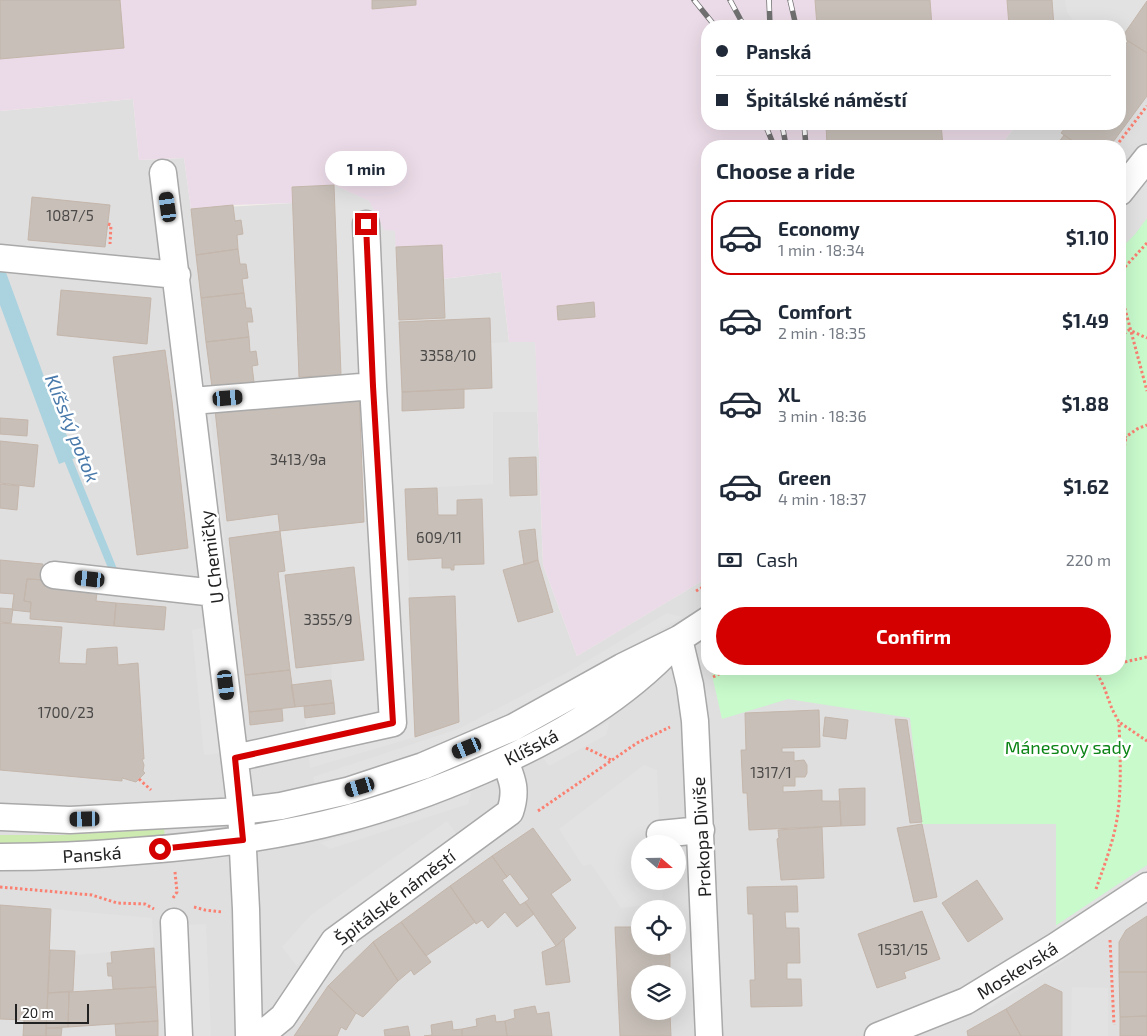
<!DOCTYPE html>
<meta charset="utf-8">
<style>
:root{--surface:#fff;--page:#f2f2f3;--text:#1f2937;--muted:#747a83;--line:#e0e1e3;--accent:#d40000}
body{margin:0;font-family:"Exo 2",sans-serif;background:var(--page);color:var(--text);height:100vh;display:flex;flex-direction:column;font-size:19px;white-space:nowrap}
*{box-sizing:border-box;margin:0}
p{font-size:16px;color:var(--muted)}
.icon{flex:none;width:28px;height:28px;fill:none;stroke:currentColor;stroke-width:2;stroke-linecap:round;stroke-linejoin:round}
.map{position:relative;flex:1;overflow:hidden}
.details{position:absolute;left:701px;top:140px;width:425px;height:535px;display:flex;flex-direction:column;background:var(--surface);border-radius:20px;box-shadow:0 5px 20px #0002}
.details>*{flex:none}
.hud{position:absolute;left:701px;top:20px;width:425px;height:110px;border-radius:20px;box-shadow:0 5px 20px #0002;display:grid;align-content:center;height:110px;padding:0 15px;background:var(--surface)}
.needle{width:32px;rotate:110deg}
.buttons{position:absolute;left:631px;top:835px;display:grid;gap:10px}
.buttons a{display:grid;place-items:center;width:55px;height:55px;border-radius:50%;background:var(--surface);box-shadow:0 5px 20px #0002;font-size:25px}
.scale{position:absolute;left:15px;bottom:12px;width:74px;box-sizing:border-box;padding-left:5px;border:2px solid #222;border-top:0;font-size:14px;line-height:18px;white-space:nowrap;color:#222;-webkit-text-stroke:4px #fff;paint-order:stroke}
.end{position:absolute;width:22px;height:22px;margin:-11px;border:6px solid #d40000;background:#fff;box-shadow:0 0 0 2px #fff}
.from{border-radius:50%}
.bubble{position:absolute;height:35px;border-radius:18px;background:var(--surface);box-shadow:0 5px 20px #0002;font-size:16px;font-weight:700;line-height:35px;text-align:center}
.car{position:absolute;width:15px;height:30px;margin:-15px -8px;border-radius:6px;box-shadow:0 0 4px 1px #0007;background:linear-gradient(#222 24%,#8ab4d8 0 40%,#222 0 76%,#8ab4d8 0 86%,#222 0)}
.hud b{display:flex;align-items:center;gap:18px;height:48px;font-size:19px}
.hud b+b{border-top:1px solid var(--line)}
.hud i{width:12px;height:12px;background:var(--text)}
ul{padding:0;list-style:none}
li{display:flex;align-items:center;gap:15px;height:75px;margin:0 10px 8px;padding:0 5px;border:2px solid transparent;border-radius:20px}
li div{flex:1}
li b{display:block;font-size:19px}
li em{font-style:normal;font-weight:700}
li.current{border-color:var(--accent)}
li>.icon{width:45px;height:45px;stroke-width:1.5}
h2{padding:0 15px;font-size:22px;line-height:60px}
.pay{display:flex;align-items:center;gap:12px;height:55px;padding:0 15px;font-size:19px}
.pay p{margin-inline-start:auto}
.primary-button{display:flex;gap:10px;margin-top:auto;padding:10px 15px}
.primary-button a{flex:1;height:58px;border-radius:30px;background:var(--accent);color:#fff;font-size:20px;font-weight:700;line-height:58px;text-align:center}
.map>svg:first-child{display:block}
</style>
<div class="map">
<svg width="1147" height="1036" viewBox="0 0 1147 1036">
<rect width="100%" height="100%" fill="#f2efe9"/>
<!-- residential -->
<path fill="#e0dfdf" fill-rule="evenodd" d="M1007 0H1147V1036H0V111L133 99 139 160 184 158 191 209 293 203 292 187 334 185 369 201 384 230 442 245 443 279 501 272 509 342H535L543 565 577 656 707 578 708 669H1120V146H1000L1017 124H1120V26H1009ZM640 844H678V881H640ZM640 909H678V946H640ZM640 974H678V1011H640Z"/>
<!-- industrial -->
<path fill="#ebdbe8" d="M0 0H1007L1009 26H708V124H1017L1000 146H708L707 578 577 656 543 565 535 343 509 342 501 272 443 279 442 246 396 247 384 230 369 201 334 185 292 187 293 203 233 205 191 209 184 158 139 160 133 99 0 111Z"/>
<!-- grass -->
<path fill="#cdebb0" d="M164 829 165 837 61 845 0 844V835H61Z"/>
<!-- park -->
<path fill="#c8facc" d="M1147 218V886L1056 946V824H922L910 718 788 699 722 719 712 675 718 669H1120V249L1135 234Z"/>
<!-- parking -->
<path fill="#e2e2e2" d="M1065 0H1147V1L1122 36 1128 41 1120 52V26H1078L1067 13Z
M1147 158V218L1135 234 1120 249V192Z
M334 185 369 201 384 230 395 231 402 411 464 408V389L492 388 491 343 509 342H535L538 412H493V484L405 489 415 737 310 768 305 718 335 714 331 680 332 664 364 660 354 568 285 575 280 531 364 521 359 392 341 375Z
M181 196 205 388 197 389 175 197Z
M210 411 227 558 216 559 201 412Z
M667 613 682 617 565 685 461 738 315 787 313 777 458 729 572 670Z
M209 627 225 753 204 755 192 630Z
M610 721 606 735 549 766 543 758Z
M644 765 657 770 660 844H640V881H662L663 903 621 908 591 864 583 866 559 829Z
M472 791 468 804 330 849 320 843 407 817Z
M447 821 458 836 326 928 297 966 282 947 311 915Z
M1147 865V875L1060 933 1055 926Z
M688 891H695L700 1010H692Z
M51 909 152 918 154 948 76 955 75 951 50 950Z
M206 924 211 1036H192L186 925Z
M1068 947 1073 955 988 1009 985 1002Z
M1072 987 1108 988V1036H1071Z"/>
<!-- water -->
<path fill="#aad3df" d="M0 256 62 426 78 457 59 464 0 305Z"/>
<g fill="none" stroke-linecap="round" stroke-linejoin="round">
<!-- stream -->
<path stroke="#aad3df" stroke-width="8" d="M65 452 116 577"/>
</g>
<!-- building -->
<path fill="#c7bfb8" stroke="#c4b6ab" d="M0 0H120L124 48 0 59Z
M372 0H416V5L372 9Z
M815 0H930L932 26H817Z
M1007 0H1052L1054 26H1009Z
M1147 1V53L1122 37Z
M1128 41 1147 53V96L1110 146H1080L1061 133 1068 124H1120V51Z
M826 124H941L943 146H827Z
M1064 135 1080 146H1056Z
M334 185 341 375 299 377 292 187Z
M32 197 110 205 105 247 28 240Z
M233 205 235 221 241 220 243 234 237 235 238 249 196 255 191 209Z
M442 245 445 318 399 320 396 247Z
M238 249 240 264H246L248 278 242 279 244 293 201 298 196 255Z
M61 290 151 298 147 344 57 335Z
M244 293 246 308H251L253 322H247L249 337 206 342 201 298Z
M594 302 595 317 558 320 557 306Z
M490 318 492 388 402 392 399 322Z
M249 337 250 352 256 351 258 365 252 366 254 382 212 387 206 342Z
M165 350 172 401 188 548 137 555 113 357Z
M464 389V408L402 411V392Z
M359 392 364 522 280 531 278 514 227 521 215 410Z
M0 418 28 420 27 436 0 434Z
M0 441 38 445 34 487 0 483Z
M536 457 537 495 510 496 509 458Z
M0 484 19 486 17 510 0 508Z
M437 488 438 515H457V500L482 499 484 564 454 565V570H451V568H442V558L408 560 405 489Z
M535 529 538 560 524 565 519 531Z
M280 531 285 571 278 572 290 670 245 675 229 538Z
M0 560 43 564 42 573 45 580 27 579 24 601 31 602 30 612 12 610 14 594 0 593Z
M538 560 553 612 518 622 503 570Z
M354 567 364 660 296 668 285 575Z
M27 579 45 580 44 586 97 592 96 601 116 603 114 626 30 619 31 602 24 601Z
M455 596 459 722 415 737 409 598Z
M116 603 166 607 164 630 114 626Z
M0 608 13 609 11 623 0 622Z
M0 623 62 627 59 663 86 664 87 649 117 647 118 665 138 663 144 759H142L144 765 143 771 145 773 136 782 122 778V781L0 770Z
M290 670 295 707 249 712 245 675Z
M331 680 334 703 295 707 291 685Z
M334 703 335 714 305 718 304 706Z
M282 709 283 721 250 725 249 712Z
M819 710 820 747 782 748V752H794V761L804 760 807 765V773L805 777H795V786H783V792L822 790V801H840L841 826 749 830 747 793H743L741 750H746L745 713Z
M825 717 848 720 846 739 823 736Z
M895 719 907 720 922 822 910 823Z
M865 788V825L841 826 839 789Z
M922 824 937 897 914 902 897 828Z
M822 827 824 878 781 880 777 839 779 838 778 830Z
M533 828 571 880 551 894 576 928 556 946 525 902 529 899 510 874 507 877 492 856Z
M492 856 507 877 502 880 520 905 525 902 534 914 517 927 505 912 488 928 482 920 476 924 450 886Z
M977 880 1003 919 968 942 942 903Z
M450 886 475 922 426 956 401 922Z
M797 886 798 912H785L786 928H799L800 963H787V979H801L802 1006 751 1007 750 980H755L753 914H748L747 887Z
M0 905 51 909 46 1036H23L24 1020 0 1019Z
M922 911 940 959 904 972 906 978 877 988 858 934Z
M1147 916V972H1119V942L1126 930Z
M401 922 431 962 414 975 411 970 398 981 373 942Z
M615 927H639L640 946H667V954H670V967H668V974H640V1011H672V1014H670L671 1036H620Z
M564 939 570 982 546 985 542 952 556 946Z
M373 942 398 981 363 1017 356 1013 328 986Z
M154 948 156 987 113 989 112 976H108L107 963H112L111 952Z
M50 950 75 951 73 991 48 993Z
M1119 972H1147V1016L1120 1017Z
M1045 984 1062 992V1036H1021L1006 1009Z
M328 986 356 1013 346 1030 341 1027 337 1036H294Z
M156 987 158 1021 68 1027 69 992Z
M69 992 68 1027 46 1028 48 993Z
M535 1006 537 1014 549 1012 552 1036H507L505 1021 515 1018 514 1010Z
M1006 1009 1021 1036H968L967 1031Z
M495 1015 496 1022 505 1021 507 1036H462V1029L477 1026 476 1019Z
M1147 1016V1036H1120V1017Z
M158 1021V1036H116L115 1024Z
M452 1021 453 1030 462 1029V1036H424L432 1035 431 1025Z
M408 1026 410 1036H385L384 1030Z
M46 1028H62L61 1036H46Z"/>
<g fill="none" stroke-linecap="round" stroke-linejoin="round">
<!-- minor casing -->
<g stroke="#a9a9a9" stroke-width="29">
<path id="minor" d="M163 173 241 811 246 909 249 1036
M1120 192 1147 158
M0 258 177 275
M192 401 373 386
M54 575 215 593
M679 639 690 685 695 721 709 1036
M235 758 393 723 373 386 366 224
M0 817 70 820 241 811 281 806 347 791 423 766 514 727 622 667 679 639 708 620
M660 834 701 830
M0 857C46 857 91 855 136 851 207 846 277 837 345 819 391 807 437 790 481 771 548 742 613 706 665 654
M174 922 179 1036
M260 1036 283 1017 334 941 510 812C517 791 513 781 505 761
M878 1036 966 1001 1056 946 1147 886"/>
</g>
<!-- path -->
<path stroke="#fa8072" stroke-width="3" stroke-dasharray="2.5 2.5" stroke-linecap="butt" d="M1116 146 1147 106
M108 224 111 225 110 244
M1147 243 1123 269 1121 294 1147 391
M1120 337 1129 330 1147 338
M1120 441 1137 429 1147 425
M1120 476 1126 436
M696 591 708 584
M1120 663 1147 657
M1092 669H1097
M1095 669 1104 687 1112 709 1119 722 1147 741
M713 677 729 669
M586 748 611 760
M139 779 151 790
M538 811 637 743 670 727
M0 887 92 895 117 903 145 904 154 909
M1096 889C1104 866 1113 843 1117 819 1122 787 1120 754 1119 722
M173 898 177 892 175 872
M194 907 205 910 222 912
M1110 940 1114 1025"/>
<!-- minor -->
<use href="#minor" stroke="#fff" stroke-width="26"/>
<!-- rail casing -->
<g stroke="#707070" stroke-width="5.5">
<path id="rail" d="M694 0 715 26
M730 0 744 26
M769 0 770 26
M790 0 796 26
M765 124 774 146
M782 124 786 146
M804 124 806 146"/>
</g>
<!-- rail -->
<use href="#rail" stroke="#fff" stroke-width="4" stroke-dasharray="11" stroke-linecap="butt"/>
</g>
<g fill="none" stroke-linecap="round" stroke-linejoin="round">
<!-- route -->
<path stroke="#d40000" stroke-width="6" d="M160 849 243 840 235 758 393 723 373 386 366 224"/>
</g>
<g text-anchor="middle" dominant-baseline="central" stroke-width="5" stroke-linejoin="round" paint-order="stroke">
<!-- number labels -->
<g font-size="15" fill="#4b4948">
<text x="70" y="215">1087/5</text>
<text x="448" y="355">3358/10</text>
<text x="298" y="459">3413/9a</text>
<text x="439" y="537">609/11</text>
<text x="328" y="619">3355/9</text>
<text x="66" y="712">1700/23</text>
<text x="771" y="772">1317/1</text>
<text x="903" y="949">1531/15</text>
</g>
<!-- street labels -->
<g font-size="18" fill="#222" stroke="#fff">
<text transform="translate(211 557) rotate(-97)">U Chemičky</text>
<text transform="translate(531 747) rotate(-27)">Klíšská</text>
<text transform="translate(701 837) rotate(-93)">Prokopa Diviše</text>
<text transform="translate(92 854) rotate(-4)">Panská</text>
<text transform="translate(395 897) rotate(-37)">Špitálské náměstí</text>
<text transform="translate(1017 970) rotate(-32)">Moskevská</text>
</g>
<!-- park labels -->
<g font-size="18" fill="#0c8416" stroke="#fff">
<text x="1068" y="747">Mánesovy sady</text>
</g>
<!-- water labels -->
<g font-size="19" font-style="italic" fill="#4a7aab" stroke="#fff">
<text transform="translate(73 428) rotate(68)">Klíšský potok</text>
</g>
</g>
</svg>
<div class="buttons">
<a><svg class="needle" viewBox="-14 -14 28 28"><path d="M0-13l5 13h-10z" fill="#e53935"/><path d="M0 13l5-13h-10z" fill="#747a83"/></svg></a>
<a><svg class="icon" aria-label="locate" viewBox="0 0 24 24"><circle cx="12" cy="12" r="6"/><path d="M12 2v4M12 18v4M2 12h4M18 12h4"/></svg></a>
<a><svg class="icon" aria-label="layers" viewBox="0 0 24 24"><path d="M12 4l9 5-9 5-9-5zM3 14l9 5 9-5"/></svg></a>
</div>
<div class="scale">20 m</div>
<i class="end from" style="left:160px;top:849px"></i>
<i class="end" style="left:366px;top:224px"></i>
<div class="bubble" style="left:325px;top:151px;width:82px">1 min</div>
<i class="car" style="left:168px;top:207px;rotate:352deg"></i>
<i class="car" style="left:228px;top:398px;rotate:85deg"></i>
<i class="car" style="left:90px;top:579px;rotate:276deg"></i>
<i class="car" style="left:226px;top:685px;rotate:173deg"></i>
<i class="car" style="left:467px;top:748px;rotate:248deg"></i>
<i class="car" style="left:360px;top:787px;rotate:253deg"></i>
<i class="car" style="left:85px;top:819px;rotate:269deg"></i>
<div class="hud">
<b><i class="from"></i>Panská</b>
<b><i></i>Špitálské náměstí</b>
</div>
<section class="details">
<h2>Choose a ride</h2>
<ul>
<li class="current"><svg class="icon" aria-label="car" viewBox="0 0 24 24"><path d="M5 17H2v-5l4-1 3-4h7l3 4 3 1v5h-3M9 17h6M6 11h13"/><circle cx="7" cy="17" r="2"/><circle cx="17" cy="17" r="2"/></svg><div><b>Economy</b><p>1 min · 18:34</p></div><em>$1.10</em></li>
<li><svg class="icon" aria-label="car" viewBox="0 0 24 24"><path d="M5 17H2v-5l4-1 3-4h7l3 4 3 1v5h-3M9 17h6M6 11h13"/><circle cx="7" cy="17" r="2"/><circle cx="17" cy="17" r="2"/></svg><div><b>Comfort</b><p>2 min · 18:35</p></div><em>$1.49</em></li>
<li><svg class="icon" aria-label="car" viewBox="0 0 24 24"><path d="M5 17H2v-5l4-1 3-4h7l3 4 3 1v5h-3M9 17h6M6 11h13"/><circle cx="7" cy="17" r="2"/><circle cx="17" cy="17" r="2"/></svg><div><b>XL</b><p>3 min · 18:36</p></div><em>$1.88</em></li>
<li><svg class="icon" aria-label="car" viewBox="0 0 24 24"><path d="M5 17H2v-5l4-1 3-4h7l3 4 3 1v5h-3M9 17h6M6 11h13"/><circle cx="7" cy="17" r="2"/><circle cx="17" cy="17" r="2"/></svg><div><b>Green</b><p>4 min · 18:37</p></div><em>$1.62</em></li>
</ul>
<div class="pay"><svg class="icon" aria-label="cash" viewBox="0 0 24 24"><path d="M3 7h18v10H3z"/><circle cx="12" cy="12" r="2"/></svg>Cash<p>220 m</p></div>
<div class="primary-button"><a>Confirm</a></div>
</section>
</div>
